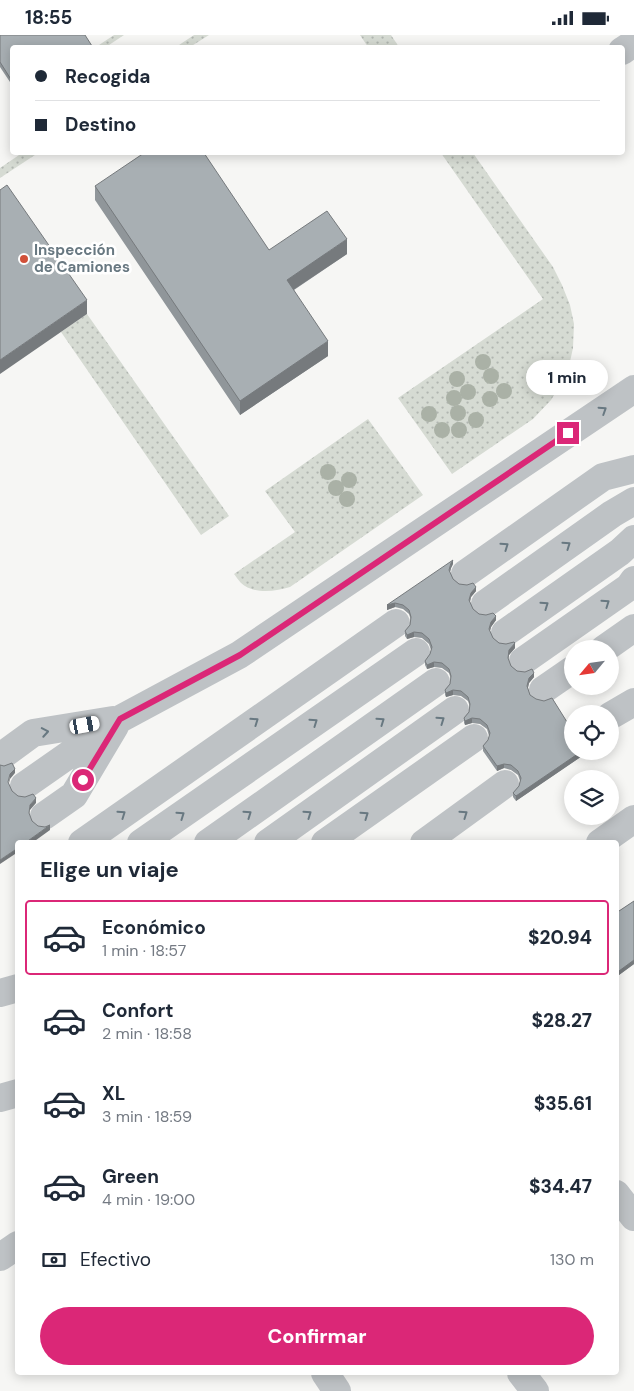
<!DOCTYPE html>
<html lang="es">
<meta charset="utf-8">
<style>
:root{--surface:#fff;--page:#f6f6f7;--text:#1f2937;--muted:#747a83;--line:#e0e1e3;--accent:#db2777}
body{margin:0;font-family:"DM Sans",sans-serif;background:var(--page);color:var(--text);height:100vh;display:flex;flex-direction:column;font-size:19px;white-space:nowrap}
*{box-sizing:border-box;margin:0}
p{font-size:16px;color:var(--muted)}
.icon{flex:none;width:28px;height:28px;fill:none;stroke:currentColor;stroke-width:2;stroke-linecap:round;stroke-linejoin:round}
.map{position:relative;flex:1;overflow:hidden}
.sheet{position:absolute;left:15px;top:805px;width:604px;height:535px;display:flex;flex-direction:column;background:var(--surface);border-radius:5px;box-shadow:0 2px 12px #0003}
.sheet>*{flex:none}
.top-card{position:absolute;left:10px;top:10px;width:615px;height:110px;border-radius:5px;box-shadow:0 2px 12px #0003;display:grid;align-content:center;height:110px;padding:0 25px;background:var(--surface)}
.needle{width:32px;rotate:241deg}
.controls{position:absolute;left:564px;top:605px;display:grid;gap:10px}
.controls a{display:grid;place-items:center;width:55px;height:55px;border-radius:50%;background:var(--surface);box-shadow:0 2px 12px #0003;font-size:25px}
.end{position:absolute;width:22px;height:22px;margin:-11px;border:6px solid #db2777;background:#fff;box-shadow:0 0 0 2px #fff}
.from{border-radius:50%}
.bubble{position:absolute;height:35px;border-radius:18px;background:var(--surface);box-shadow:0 2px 12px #0003;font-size:16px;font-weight:800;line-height:35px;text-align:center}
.car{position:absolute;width:15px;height:30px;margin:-15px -8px;border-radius:6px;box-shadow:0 0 4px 1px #0007;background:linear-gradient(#fff 24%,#345 0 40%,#fff 0 76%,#345 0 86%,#fff 0)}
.top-card b{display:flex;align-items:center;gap:18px;height:48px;font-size:19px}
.top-card b+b{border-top:1px solid var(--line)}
.top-card i{width:12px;height:12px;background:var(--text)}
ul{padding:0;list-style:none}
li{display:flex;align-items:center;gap:15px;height:75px;margin:0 10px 8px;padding:0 15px;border:2px solid transparent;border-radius:5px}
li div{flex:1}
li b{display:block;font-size:19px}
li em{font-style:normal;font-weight:800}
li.on{border-color:var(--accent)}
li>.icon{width:45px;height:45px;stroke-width:1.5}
h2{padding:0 25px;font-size:22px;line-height:60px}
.pay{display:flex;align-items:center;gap:12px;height:55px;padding:0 25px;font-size:19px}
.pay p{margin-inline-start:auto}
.primary-button{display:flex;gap:10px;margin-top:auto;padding:10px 25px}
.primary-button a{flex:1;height:58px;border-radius:30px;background:var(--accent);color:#fff;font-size:20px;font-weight:800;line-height:58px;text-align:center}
.status{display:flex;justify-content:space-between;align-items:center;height:35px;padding:0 25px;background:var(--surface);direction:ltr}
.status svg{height:14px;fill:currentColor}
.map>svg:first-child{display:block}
</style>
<div class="status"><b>18:55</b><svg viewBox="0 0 49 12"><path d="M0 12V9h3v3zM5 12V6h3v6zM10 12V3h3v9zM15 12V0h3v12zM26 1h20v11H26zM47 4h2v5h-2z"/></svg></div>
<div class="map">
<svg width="634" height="1356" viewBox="0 0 634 1356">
<defs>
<pattern id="grass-dots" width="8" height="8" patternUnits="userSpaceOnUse" patternTransform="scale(1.25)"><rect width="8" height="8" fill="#d6dbd3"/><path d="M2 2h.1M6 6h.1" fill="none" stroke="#b1b6b1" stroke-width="1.8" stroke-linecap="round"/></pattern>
</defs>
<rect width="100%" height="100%" fill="#f6f6f4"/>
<!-- grass -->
<path fill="url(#grass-dots)" d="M114 0H124L106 12H96Z
M194 0H209L190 12H176Z
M360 0H391L399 12H368Z
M22 118H38L0 143V133Z
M441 118H473L553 232 562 250 570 270 574 289 573 313 569 331 562 347 551 365 533 384 452 439 398 363 543 264Z
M87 279 229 481 201 500 61 297Z
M368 384 423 460 290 552C277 556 258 559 245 551 241 549 237 543 234 539L295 497 265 456Z"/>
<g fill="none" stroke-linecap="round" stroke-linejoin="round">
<!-- minor -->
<path stroke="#bec2c5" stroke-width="28" d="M622 16 634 8
M465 539 603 442 634 434
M485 569 612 479 634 466
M505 598 620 517 634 504
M604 614 634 593
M523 626 629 552 634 545
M543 655 572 635
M610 681 634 667
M3 720 33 698 113 685
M24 751 120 684 239 620 634 354
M44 781 74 760 115 691
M82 808 396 588
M141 808 416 617
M208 808 436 647
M268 808 455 675
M325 808 474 703
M424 808 505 749
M600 808 634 784
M0 958 18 953
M0 1063 18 1058
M616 1159 634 1182
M0 1222 18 1210
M325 1338 337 1356
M521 1338 535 1356"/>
</g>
<!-- trees -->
<g fill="#aab1a6">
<circle cx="483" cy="327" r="8"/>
<circle cx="491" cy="341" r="8"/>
<circle cx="457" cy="344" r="8"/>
<circle cx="504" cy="356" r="8"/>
<circle cx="468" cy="357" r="8"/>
<circle cx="454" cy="363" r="8"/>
<circle cx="490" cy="364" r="8"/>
<circle cx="458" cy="378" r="8"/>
<circle cx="429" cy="379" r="8"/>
<circle cx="476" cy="385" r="8"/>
<circle cx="442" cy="395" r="8"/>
<circle cx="459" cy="395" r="8"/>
<circle cx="328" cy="437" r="8"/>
<circle cx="349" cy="445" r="8"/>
<circle cx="336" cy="453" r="8"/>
<circle cx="347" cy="464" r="8"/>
</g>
<!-- wall -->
<path fill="#90969a" d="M0 0 92 12H12V50L0 32Z
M95 151 269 215 347 219 294 255 328 321 240 380 95 165Z
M453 529 451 533 450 537 453 544 459 549 476 556 471 562 470 567 473 574 479 579 496 585 491 592 490 596 493 603 499 608 515 613 509 620 508 625 511 631 517 636 534 642 529 648 528 653 530 660 585 716V719L516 766 513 762V758L519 751 520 746 518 740 511 735 504 733 497 736 483 716V711L488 705 489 701 487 694 480 689 472 688 465 690 464 688V683L469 677 470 672 468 666 461 661 453 660 446 662 445 660V655L450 649 451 644 449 638 442 633 434 632 427 634 425 630V626L430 619 431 615 429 609 422 603 414 602 407 604 405 601V596L410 590 411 585 409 579 403 574 395 572 387 575V570Z
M634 866V929L619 940 616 936V878Z"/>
<!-- shaded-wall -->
<path fill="#767a7d" d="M347 204V219L287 259V245Z
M87 265V279L0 339V325Z
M328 306V321L240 380V366Z
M453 525V529L451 533 449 540 451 528Z
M476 552V556L471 562 469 570 471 558Z
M395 568V572L387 575V570Z
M496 581V585L491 592 489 599 491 587Z
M414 597V602L407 604V600Z
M515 608V613L509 620 508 628 509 615Z
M434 627V632L427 634V630Z
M534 638V642L529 648 527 656 529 643Z
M453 655V660L446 662V658Z
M472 683V688L465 690V686Z
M582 716H585V719L516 766V761Z
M504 729V733L497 736V731Z
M15 734V738L10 744 8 752 10 739Z
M36 763V768L30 775 29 783 30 770Z
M50 790V795L32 808H25Z
M18 813V817L0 829V825Z
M634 925V929L619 940V936Z"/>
<!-- building -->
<path fill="#a8afb3" stroke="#767a7d" d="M0 0H85L92 11 89 12H12V46L0 27Z
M144 118H204L269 215 327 176 347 204 287 245 328 306 240 366 95 151Z
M7 150 87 265 0 325V155Z
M453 525 451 528 449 535 453 544 459 549 467 550 473 548 476 552 471 558 469 565 473 574 479 579 486 580 493 578 496 581 491 587 489 594 493 603 499 608 506 609 514 607 515 608 509 615 508 623 511 631 517 636 525 637 532 634 534 638 529 643 527 651 530 660 536 664 544 666 552 663 572 695V716H582L516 761 513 758 519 751 521 743 518 736 511 730 504 729 497 731 483 711 488 705 490 698 487 690 480 684 472 683 465 686 464 683 469 677 470 669 468 662 461 656 453 655 446 658 445 655 450 649 451 641 449 634 442 628 434 627 427 630 425 626 430 619 432 612 429 604 422 598 414 597 407 600 405 596 410 590 411 582 409 575 403 570 395 568 387 570Z
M12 728 15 734 10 739 8 747 12 756 18 761 25 762 33 759 36 763 30 770 29 778 32 786 38 791 45 792 50 790 25 808H18V813L0 825V730L4 731Z
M634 866V925L619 936 616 932V878Z"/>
<!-- one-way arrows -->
<defs><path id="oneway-chevron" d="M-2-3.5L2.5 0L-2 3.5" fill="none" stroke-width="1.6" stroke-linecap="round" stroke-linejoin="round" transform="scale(1.25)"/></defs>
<g stroke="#687881">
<use href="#oneway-chevron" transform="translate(603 375) rotate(-33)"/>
<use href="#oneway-chevron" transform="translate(567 510) rotate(-35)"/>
<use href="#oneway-chevron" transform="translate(505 511) rotate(-35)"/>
<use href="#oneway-chevron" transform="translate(606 568) rotate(-35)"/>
<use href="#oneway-chevron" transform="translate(545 570) rotate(-35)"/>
<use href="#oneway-chevron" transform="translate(441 685) rotate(-35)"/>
<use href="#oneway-chevron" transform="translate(255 686) rotate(-35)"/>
<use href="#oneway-chevron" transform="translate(381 686) rotate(-35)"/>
<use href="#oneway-chevron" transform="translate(314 687) rotate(-35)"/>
<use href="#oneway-chevron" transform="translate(45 697) rotate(-10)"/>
<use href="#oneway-chevron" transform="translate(122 779) rotate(-35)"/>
<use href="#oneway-chevron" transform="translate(248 779) rotate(-35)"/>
<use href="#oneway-chevron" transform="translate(308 779) rotate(-35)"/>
<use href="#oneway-chevron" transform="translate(464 779) rotate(-35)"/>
<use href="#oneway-chevron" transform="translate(181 780) rotate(-35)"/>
<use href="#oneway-chevron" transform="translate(365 780) rotate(-35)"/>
</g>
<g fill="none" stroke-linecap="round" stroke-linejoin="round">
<!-- route -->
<path stroke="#db2777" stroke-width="6" d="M83 745 120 684 240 620 568 398"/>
</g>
<!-- markers -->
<circle fill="#d15039" stroke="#fff" stroke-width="2" cx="24" cy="224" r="5"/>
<g text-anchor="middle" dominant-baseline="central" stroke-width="5" stroke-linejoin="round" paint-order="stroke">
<!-- poi labels -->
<g font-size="15" font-weight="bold" fill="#687881" stroke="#fff" text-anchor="start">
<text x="34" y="215">Inspección<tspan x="34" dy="17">de Camiones</tspan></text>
</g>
</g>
</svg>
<div class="controls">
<a><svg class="needle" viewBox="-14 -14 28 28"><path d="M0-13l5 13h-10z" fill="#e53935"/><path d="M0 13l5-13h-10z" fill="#747a83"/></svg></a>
<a><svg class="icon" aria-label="locate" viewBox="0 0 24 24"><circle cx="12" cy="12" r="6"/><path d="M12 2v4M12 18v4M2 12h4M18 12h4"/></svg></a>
<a><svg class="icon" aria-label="layers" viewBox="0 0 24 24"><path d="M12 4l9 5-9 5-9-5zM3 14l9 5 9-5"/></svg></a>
</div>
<i class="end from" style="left:83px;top:745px"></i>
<i class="end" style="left:568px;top:398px"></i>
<div class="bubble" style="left:526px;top:325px;width:82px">1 min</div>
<i class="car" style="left:85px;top:690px;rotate:80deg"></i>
<div class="top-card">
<b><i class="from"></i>Recogida</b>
<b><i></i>Destino</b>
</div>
<section class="sheet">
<h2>Elige un viaje</h2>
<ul>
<li class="on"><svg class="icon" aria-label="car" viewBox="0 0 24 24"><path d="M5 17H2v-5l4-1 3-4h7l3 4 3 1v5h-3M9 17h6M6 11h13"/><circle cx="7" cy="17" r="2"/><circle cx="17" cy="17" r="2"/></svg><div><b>Económico</b><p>1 min · 18:57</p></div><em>$20.94</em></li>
<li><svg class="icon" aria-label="car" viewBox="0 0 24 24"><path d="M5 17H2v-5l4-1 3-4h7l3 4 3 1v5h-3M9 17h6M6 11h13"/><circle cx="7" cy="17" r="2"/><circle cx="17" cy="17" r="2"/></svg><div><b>Confort</b><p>2 min · 18:58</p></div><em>$28.27</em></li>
<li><svg class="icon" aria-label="car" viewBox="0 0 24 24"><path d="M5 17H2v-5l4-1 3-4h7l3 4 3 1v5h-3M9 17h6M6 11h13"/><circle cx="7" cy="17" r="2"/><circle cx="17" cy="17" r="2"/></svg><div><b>XL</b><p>3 min · 18:59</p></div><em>$35.61</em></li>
<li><svg class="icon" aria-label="car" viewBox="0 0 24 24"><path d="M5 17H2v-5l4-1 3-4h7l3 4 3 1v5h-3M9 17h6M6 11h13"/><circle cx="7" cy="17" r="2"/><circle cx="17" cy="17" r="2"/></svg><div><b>Green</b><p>4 min · 19:00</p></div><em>$34.47</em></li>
</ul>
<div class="pay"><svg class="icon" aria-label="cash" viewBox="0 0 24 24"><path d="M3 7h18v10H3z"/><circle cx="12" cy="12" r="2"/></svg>Efectivo<p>130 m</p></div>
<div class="primary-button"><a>Confirmar</a></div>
</section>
</div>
